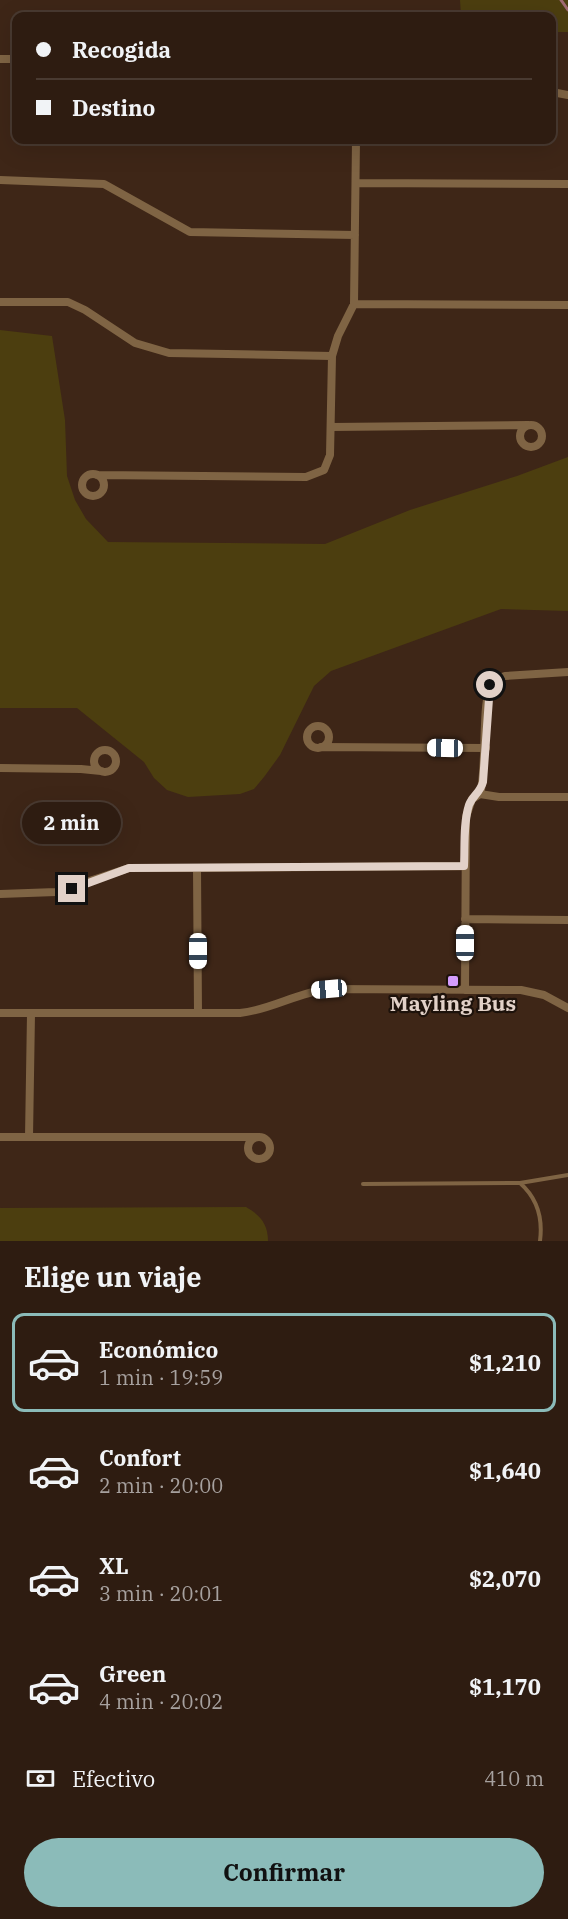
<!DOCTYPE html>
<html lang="es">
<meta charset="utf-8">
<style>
:root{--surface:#2e1c11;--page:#36251a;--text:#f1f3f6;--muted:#a7a19f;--line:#493a31;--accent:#8bbbb9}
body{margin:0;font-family:"IBM Plex Serif",serif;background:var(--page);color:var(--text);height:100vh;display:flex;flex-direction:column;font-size:22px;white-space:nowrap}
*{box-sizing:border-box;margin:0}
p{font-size:20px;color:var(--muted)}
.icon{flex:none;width:33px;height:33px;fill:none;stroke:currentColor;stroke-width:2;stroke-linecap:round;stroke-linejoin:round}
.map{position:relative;height:1241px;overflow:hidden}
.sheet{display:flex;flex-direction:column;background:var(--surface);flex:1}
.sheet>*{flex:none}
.top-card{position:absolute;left:12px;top:12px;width:544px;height:132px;border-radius:12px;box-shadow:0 6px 24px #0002,0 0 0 2px var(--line);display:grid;align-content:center;height:132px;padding:0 24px;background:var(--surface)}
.end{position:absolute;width:27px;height:27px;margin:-14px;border:8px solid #e2d1c8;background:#111;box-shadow:0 0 0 3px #111}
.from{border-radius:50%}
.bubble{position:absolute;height:42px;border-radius:21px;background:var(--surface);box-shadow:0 6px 24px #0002,0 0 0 2px var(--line);font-size:20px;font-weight:700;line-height:42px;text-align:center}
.car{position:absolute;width:18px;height:36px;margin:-18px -9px;border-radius:8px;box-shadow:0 0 4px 2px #0007;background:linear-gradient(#fff 24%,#345 0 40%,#fff 0 76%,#345 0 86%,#fff 0)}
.top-card b{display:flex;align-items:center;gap:21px;height:57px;font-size:22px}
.top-card b+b{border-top:2px solid var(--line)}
.top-card i{width:15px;height:15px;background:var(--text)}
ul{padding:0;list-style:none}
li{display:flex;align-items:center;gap:18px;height:99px;margin:0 12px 9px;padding:0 12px;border:3px solid transparent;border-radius:12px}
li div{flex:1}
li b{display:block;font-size:22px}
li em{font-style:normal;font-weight:700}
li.active{border-color:var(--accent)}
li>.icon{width:54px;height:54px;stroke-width:1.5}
h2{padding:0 24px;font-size:27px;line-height:72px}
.pay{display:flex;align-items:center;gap:15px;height:66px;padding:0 24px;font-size:22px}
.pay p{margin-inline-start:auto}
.primary-button{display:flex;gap:12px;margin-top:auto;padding:12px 24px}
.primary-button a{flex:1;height:69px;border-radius:36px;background:var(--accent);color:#111;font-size:24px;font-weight:700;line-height:69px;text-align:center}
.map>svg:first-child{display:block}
</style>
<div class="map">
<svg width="568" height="1241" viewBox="0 0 568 1241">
<rect width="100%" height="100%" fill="#3e2617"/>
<!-- green -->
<path fill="#4c3e0f" d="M460 0H568V32H552V16H461Z
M0 330 52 336 65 420 67 476 75 500 86 519 108 542 325 544 410 510 517 476 568 457V611L501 609 331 671 314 686 280 755 264 777 254 789 240 794 188 797 167 790 154 778 144 762 77 708H0Z
M246 1207C260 1215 268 1224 268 1241H0V1208Z"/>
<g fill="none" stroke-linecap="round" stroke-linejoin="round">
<!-- stream -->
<path stroke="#9f6a71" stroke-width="3" d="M561 0 568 10"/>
<!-- lane -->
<path stroke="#7f6444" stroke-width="4" d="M520 1183C537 1198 543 1218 540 1241
M363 1184 520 1183 568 1175"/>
<!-- street -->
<path stroke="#7f6444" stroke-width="8" d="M0 59H16
M552 92 568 95
M0 180 104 184 190 232 355 235
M356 183 568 184
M0 302H68L85 310 135 343 169 353 332 356
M354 304 568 305
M520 436a11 11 0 1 1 22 0a11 11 0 1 1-22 0Z
M331 427 528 425
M82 485a11 11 0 1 1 22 0a11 11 0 1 1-22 0Z
M97 475 306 477 324 470 330 455 332 356 338 336 354 304 356 140
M307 737a11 11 0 1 1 22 0a11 11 0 1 1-22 0Z
M321 747 486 748
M94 761a11 11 0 1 1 22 0a11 11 0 1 1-22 0Z
M0 768 81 769 101 771
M480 794C488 766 480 699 493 680L505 676 568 672
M197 868 464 866
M0 894 56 892 129 868H197L198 1013
M465 919 568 920
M465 990 466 817 472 799 480 794 499 797H568
M0 1013H240C271 1010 298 992 329 989L521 990 544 995 568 1008
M0 1137H258
M29 1137 31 1014
M248 1148a11 11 0 1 1 22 0a11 11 0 1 1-22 0Z"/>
</g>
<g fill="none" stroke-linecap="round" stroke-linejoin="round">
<!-- route -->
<path stroke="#e2d1c8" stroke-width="8" d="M72 889 129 868 464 866C465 847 463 824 469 805 473 795 480 793 483 782L490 685"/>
</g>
<!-- markers -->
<rect fill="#d49cfc" stroke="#1d120b" stroke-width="2" x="447" y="975" width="12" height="12" rx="3"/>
<g text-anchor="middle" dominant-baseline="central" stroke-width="4.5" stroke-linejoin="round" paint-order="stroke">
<!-- poi labels -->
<g font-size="21" font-weight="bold" fill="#e2d1c8" stroke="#1d120b">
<text x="453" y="1003">Mayling Bus</text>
</g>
</g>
</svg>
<i class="end from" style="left:490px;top:685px"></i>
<i class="end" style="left:72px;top:889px"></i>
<div class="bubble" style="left:22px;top:802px;width:99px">2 min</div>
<i class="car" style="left:445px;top:748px;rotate:271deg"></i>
<i class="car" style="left:465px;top:943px;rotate:0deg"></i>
<i class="car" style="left:198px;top:951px;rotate:180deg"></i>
<i class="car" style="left:329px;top:989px;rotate:265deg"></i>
<div class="top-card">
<b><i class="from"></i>Recogida</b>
<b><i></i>Destino</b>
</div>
</div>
<section class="sheet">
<h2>Elige un viaje</h2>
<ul>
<li class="active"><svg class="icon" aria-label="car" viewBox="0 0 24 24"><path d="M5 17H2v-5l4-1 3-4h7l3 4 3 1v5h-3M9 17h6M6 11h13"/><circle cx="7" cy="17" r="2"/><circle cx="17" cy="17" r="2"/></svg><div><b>Económico</b><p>1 min · 19:59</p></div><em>$1,210</em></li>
<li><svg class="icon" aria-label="car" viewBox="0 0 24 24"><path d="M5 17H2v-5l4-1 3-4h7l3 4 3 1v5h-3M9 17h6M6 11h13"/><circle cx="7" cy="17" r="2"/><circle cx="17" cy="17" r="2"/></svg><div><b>Confort</b><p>2 min · 20:00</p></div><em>$1,640</em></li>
<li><svg class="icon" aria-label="car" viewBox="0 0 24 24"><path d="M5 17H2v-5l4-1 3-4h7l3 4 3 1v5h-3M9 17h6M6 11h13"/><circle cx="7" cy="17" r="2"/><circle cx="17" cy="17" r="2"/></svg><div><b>XL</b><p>3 min · 20:01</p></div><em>$2,070</em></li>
<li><svg class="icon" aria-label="car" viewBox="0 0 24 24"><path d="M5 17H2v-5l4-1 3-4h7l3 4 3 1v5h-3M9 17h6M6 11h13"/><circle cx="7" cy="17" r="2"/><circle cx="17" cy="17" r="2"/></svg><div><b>Green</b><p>4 min · 20:02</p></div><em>$1,170</em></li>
</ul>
<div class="pay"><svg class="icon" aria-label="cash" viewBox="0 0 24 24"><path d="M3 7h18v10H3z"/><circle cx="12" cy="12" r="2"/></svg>Efectivo<p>410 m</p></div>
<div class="primary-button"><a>Confirmar</a></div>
</section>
